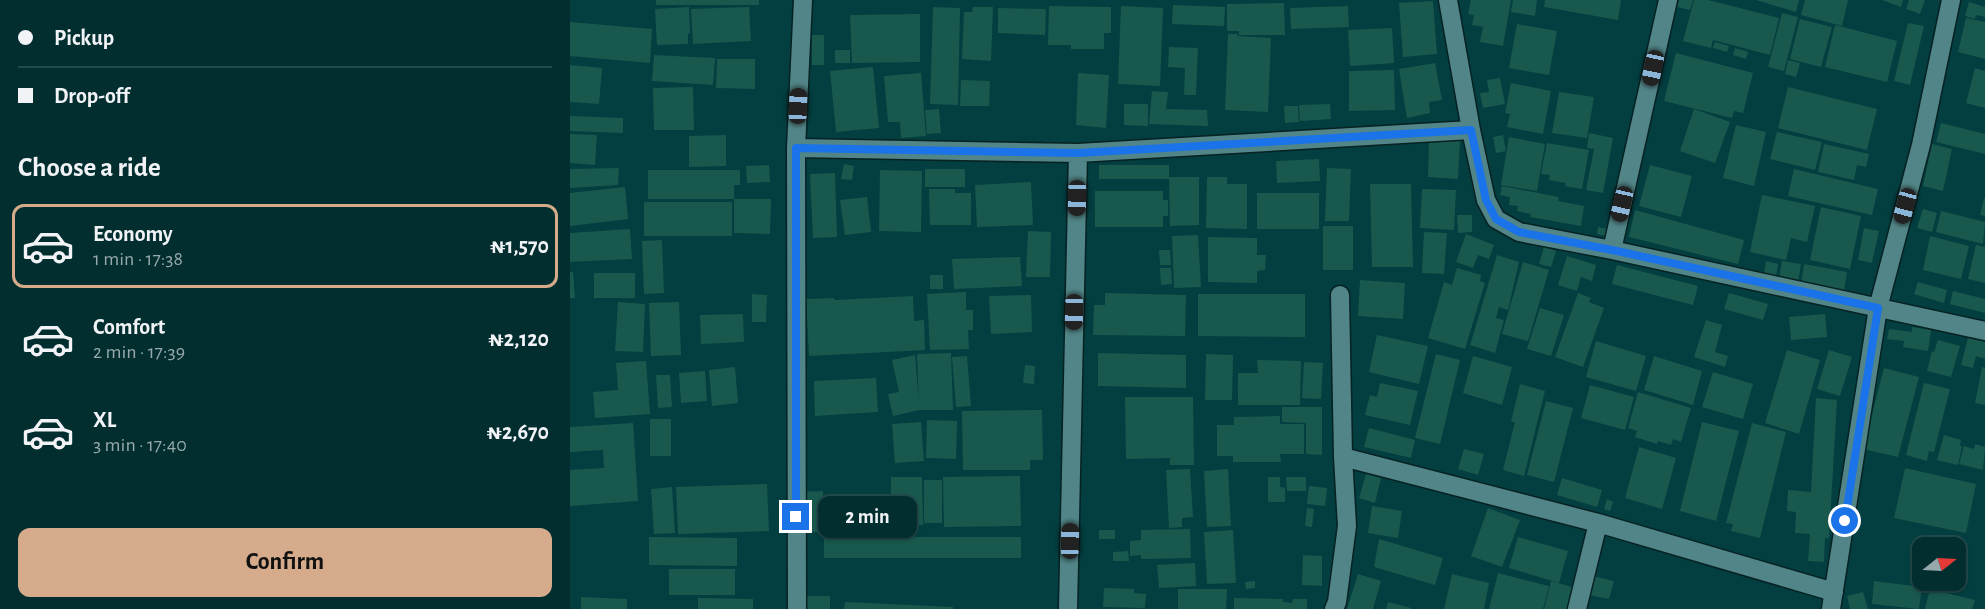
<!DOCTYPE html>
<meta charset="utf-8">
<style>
:root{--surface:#022e30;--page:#0c3638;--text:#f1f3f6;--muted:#96a8ab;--line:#234a4c;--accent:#d6ab8b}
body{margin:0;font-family:"Alegreya Sans",sans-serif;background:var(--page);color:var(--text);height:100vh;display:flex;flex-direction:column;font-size:22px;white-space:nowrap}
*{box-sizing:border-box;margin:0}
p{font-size:20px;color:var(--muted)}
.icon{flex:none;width:33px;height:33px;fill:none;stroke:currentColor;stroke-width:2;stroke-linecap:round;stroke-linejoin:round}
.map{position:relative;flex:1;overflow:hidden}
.side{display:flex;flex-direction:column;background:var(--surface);width:570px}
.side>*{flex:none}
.hud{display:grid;align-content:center;height:132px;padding:0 18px;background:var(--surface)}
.needle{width:39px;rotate:72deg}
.buttons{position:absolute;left:1342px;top:537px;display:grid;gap:12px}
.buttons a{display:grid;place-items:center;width:54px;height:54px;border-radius:12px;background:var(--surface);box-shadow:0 2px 4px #0004,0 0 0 2px var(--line);font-size:30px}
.end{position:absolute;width:27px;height:27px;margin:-14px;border:8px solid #1a73e8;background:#fff;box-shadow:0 0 0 3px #fff}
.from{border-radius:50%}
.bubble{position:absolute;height:42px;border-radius:12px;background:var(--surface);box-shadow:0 2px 4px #0004,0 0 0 2px var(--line);font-size:20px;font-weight:700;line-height:42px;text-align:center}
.car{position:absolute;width:18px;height:36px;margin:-18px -9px;border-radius:8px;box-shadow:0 0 4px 2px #0007;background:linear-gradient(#222 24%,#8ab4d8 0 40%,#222 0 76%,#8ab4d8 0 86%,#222 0)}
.hud b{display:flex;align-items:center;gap:21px;height:57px;font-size:22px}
.hud b+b{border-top:2px solid var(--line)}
.hud i{width:15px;height:15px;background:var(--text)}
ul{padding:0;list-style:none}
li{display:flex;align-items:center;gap:18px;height:84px;margin:0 12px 9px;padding:0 6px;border:3px solid transparent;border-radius:12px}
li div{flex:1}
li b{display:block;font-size:22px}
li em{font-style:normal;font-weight:700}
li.current{border-color:var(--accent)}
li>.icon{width:54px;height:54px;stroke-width:1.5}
h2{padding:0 18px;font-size:27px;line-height:72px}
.cta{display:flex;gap:12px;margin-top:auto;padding:12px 18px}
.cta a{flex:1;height:69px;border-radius:12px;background:var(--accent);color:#111;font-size:24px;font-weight:700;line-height:69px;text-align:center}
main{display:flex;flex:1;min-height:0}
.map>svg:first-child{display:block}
</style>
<main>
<section class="side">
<div class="hud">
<b><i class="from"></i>Pickup</b>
<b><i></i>Drop-off</b>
</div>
<h2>Choose a ride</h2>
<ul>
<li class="current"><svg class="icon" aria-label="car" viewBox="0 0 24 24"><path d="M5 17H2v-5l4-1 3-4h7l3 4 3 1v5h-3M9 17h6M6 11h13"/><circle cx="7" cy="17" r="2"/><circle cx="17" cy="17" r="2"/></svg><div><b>Economy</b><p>1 min · 17:38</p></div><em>₦1,570</em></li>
<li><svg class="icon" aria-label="car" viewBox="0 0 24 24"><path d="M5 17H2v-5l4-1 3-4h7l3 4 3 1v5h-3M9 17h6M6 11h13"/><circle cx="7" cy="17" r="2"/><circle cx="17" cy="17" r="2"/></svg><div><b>Comfort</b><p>2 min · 17:39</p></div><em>₦2,120</em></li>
<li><svg class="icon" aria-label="car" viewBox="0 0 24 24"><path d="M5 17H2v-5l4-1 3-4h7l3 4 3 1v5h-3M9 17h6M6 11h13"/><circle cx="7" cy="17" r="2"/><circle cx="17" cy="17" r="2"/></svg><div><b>XL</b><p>3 min · 17:40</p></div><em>₦2,670</em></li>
</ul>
<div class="cta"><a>Confirm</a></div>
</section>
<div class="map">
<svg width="1415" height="609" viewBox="0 0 1415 609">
<rect width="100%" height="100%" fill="#033e40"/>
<!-- building -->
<path fill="#19594d" d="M86 0H189V5H86Z
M901 0H941L933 46 910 42 913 27 902 25 904 15 898 14Z
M943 0H967L965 16 941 12Z
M975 0H1051L1048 20 974 7Z
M1109 0H1123L1120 10 1107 7Z
M1124 0H1138L1209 18 1200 55 1143 40 1141 48 1113 41Z
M1186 0H1229L1226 12Z
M1235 0H1278L1272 26 1231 15Z
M1312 0H1333L1331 7Z
M1339 0H1355L1350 14 1336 9Z
M863 1 867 54 833 57 829 3Z
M1399 2 1415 7V17L1406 15 1405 19 1395 16Z
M714 3 715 35H669V31H657V4Z
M603 5 655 7 654 26 602 24Z
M479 6 541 7V33H534V49H501V45H478Z
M551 6 593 8 590 86 548 84Z
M778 6 779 27 721 29 720 8Z
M119 7 120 33 118 34V44L87 45 85 9Z
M179 7 181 41 123 44 121 9Z
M363 7 390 8 388 105 360 104Z
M403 7H423L421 61 392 59 394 12H402Z
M428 8 476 9 475 35 428 33Z
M1212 13 1228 17 1214 71 1198 67Z
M350 14V62L282 63 280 15Z
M1396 18 1415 22V59L1388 52Z
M1230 19 1262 27 1251 67 1220 59Z
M0 22 82 29 80 63 0 56Z
M1338 23 1354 26 1340 85 1324 81Z
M947 24 987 31 979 75 939 68Z
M1265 25 1327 41 1317 82 1255 67Z
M822 28 824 63 780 66 778 30Z
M658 34H668L667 36 701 38 698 112 655 110Z
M242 35H254V65H242Z
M1145 42 1159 46 1157 52 1143 48Z
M599 47 628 48 626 95H614L615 68 598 67Z
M1165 48 1178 52 1176 59 1163 55Z
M265 50H280V63H265Z
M1106 53 1183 73 1173 113 1164 111 1162 118 1094 101Z
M84 55 145 58 143 85 82 81Z
M147 59H185V89L146 88Z
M1218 60 1230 63 1226 77 1215 74Z
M865 63 872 100 859 102 860 113 837 118 829 69Z
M0 65 32 68 29 104 0 102Z
M303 67 309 128 266 132 260 71Z
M1405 68 1415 71V108L1396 103Z
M824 70 825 110 779 111V71Z
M351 73 356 136 331 138 330 122H318L314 76Z
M508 73 539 75 536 128 506 125Z
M930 78 935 104 913 108 910 93 919 92 917 80Z
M391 80 420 81 419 106H390Z
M941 83 981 91 973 134 937 127 940 114 935 113Z
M123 87 124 130H84L83 88Z
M1218 87 1307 109 1297 150 1208 128Z
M582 91 598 92 596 109 637 110 638 126 579 124Z
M989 92 1024 97 1017 138 982 133Z
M554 104H578V126L554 125Z
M760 104 761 119 730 121 729 105Z
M714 106H728L729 122 715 123Z
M369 109 371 133 357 134 355 110Z
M1124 109 1160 122 1145 163 1110 151Z
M0 116 53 118V133L0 131Z
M1371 123 1415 134V154L1366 142Z
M1166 125 1196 132 1184 186 1153 178Z
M1207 132 1252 142 1245 170 1200 159Z
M1019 133 1043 138 1033 193 1016 190 1024 149 1017 148Z
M0 134 27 135 25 165 0 163Z
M156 135V166L119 167V136Z
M933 135 936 151 926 153 923 137Z
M939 137 975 144 967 191 931 185Z
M859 139 890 140 888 179 858 177Z
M977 143 1019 150 1012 189 995 186 996 183 979 180 980 175 971 174Z
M1254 144 1299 154 1296 167 1287 165 1284 180 1248 172Z
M1362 144 1382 149 1373 191 1353 186Z
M749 159 750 181 707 183 706 161Z
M274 164 284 166 282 180 271 179Z
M199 165 200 182 177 183 176 166Z
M529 165H599V179H529Z
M1080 165 1122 176 1111 217 1069 206Z
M49 168 48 185 0 188V169Z
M757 168 781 169 779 221H755Z
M355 169H395V187H355Z
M1224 169 1308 189 1302 215 1218 196Z
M78 170H170V185H164V199H78Z
M310 170 352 171 351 232 309 231Z
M265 173 267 237 243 238 240 174Z
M599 177H629V225L600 226Z
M637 177H657V184H677V229L636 228Z
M461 182 463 225 407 227 405 185Z
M800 184H841L843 267H802Z
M932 186 989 197 988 201 1014 206 1011 226 960 217 961 214 947 211 948 206 939 205 940 197 930 195Z
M55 187 58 219 0 226V193Z
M359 189H385V193H401V225H360Z
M852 189 886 190 884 230 850 228Z
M525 191H593V200H598V216H593V227H525Z
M687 193H749V229H687Z
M1192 195 1245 206 1237 242 1221 238 1216 260 1180 252Z
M297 197 301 232 275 235 270 200Z
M1414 198 1415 199V216L1410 215Z
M164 199H201L200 234 164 233Z
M74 202H162V236H74Z
M1251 207 1291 216 1280 269 1240 260Z
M1353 209 1367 213 1362 232 1347 228Z
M1065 210 1174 240 1168 264 1059 237Z
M1371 211 1415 222 1413 244 1366 232Z
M887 215H902V232L888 233Z
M753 226H783V270H753Z
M1028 227 1037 229 1036 236 1027 234Z
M1294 228 1309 231 1302 263 1288 260Z
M60 229 62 259 0 262V233Z
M458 231 481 232 480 277H456Z
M854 232 877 233 874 274 852 273Z
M896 234 924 245 919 259 908 255 903 268 886 262Z
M628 235 631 287 604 288 602 236Z
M1360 236 1399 246 1391 279 1353 270Z
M638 237 687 238V255H696L695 270 687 271V283L638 282Z
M92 240 94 293 74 294 72 241Z
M1406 245 1415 247V283L1398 279Z
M974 247 986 251 981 267 969 264Z
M589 250H600L601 265H590Z
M927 255 949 262 938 310 929 307 926 318 934 320 925 353 900 345Z
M997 256 1026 265 1022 281 1011 277 1007 291 988 285Z
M450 257 452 286 384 289 382 259Z
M1196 261 1208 264 1206 277 1194 274Z
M1212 261 1231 264 1228 283 1209 279Z
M953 262 979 270 958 341 932 334Z
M1234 264 1277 272 1274 291 1231 284Z
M1047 265 1128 286 1123 305 1042 284Z
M590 268H601L602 284 591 285Z
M887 268 911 275 910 281 915 283 895 349 858 338 874 282 882 285Z
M0 272H3L5 298H0Z
M24 273H65V298H24Z
M360 275H373V289H360Z
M790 280 835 283 833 319 788 316Z
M1348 282 1377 290 1374 303 1344 294Z
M1383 291 1415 299V313L1380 304Z
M396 292V310H403V330H398L399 349 360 350 357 294Z
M535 293 616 295 615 336 523 335 524 305H535Z
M1008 293 1021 298 1019 302 1034 308 1013 367 985 357Z
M1159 293 1198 304 1193 320 1154 309Z
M182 294 197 295 196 322H182Z
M628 294H735V337L628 336Z
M461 295 462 332 421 334 419 296Z
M343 296 344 321 354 320 355 350 239 356 236 299 264 298 265 300Z
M48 302 75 304 73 352 45 351Z
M109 302 111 355 81 356 79 303Z
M970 308 994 315 981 356 957 349Z
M173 314 174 342 131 344 130 315Z
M1255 314 1257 337 1221 340 1219 317Z
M1136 320 1152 325 1145 352 1158 356 1155 367 1124 357Z
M1342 327 1361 330 1358 351 1333 347 1334 341 1317 339 1319 329 1342 332Z
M807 335 858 346 849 384 799 372Z
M1398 338 1415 342V359L1406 356 1403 368 1391 365Z
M1368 340 1390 346 1381 377 1357 371 1362 351 1364 352Z
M1026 341 1076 356 1066 391 1016 377Z
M1217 350 1250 360 1229 434 1195 423Z
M1259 350 1282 357 1270 396 1247 389Z
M381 353 383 410H349L323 416 318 394 329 392 322 360 345 355 349 402 347 354Z
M528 353 616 355V388L528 386Z
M636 354 663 355 662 400H635Z
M866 354 890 360 870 444 845 438Z
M397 356 401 406 386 407 382 357Z
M903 356 942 367 932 405 893 393Z
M1084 356 1132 371 1123 405 1074 390Z
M687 360 731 361 730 405H668V373H688Z
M76 361 80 414 25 418 23 392 48 390 46 363Z
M734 362 753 363 751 399 732 398Z
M455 365 465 366 464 384 453 383Z
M165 367 168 403 142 406 139 370Z
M1412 367 1415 368V405L1405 403Z
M1314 368 1349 377 1328 457 1293 449Z
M135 371 137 401 111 403 109 373Z
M1143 372 1183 384 1173 419 1132 407Z
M86 375H100L102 407 88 408Z
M306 378 308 412 245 416 244 381Z
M810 383 848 391 840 425 795 415 800 395 807 397Z
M1354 383 1380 389 1364 452 1359 451 1357 461 1336 455Z
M950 384 975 391 954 476 933 470 945 422H941Z
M1020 385 1064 397 1055 430 1011 418Z
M1068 392 1121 408 1111 442 1103 439 1101 445 1088 441 1087 444 1065 437 1067 431 1058 428Z
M555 397H623L624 465H600V458L556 459Z
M1246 398 1267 400 1259 538H1255L1254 562 1238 561 1240 534 1225 533 1226 512 1217 511 1218 490 1241 492Z
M976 401 1003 408 984 482 957 475Z
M712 407H752V455L736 454V423L712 422Z
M472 410 473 460H460V470H393L392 411Z
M710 416V424H734V454H710L711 462H663V456H647V425H664V417Z
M80 419H101V456H80Z
M357 420 387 421 386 459 356 458Z
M351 422 354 461 325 463 322 424Z
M1132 422 1169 431 1146 521 1110 511Z
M63 423 68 501 0 506V470L34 468 33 450 0 452V427Z
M1182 423 1216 432 1190 538 1161 531 1163 524 1156 523Z
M799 428 845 440 841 458 794 447Z
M1374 435 1391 440 1390 446H1392L1388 465 1367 460Z
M1405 444 1415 447 1413 470 1389 464 1394 446 1404 449Z
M1069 447 1106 458 1092 509 1055 498Z
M894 449 914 454 908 475 888 469Z
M1335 468 1406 484 1396 533 1324 518Z
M620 469 623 517 612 518V527L599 528 596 470Z
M658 469 661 526 637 527 634 471Z
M796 474 811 478 805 503 789 498Z
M450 476 451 526 374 527 373 477Z
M321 477H352L353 525H321Z
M698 477H710V487L715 488V502H698Z
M716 477H736V491H717Z
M992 478 1032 490 1027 507 987 495Z
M354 480H372V523H354Z
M197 484 199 531 108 534 106 487Z
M739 486 757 488 755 506 737 504Z
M102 487 105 533 84 534 81 489Z
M253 491V532H233L232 492Z
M1037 499 1043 502 1040 511 1034 509Z
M802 506 832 511 828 538 798 533Z
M737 508 744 509 742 527 735 526Z
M918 508 950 520 932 567 901 556Z
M271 511 318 513 317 533 270 531Z
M620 529 621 558 571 559V555L560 556V541L571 540V530Z
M529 530H545V539H529Z
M663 530 666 583 637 584 634 532Z
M79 537 167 538V566L79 565Z
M254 537H451V558H254Z
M948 537 998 551 989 583 939 568Z
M809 539 873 558 865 585 804 567Z
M558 551 559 561H543V552Z
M733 555 752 556V586L732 585Z
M625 563 626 586 589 588 587 565Z
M99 569H165V595H99Z
M928 573 979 586 973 609H919Z
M788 574 811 581 803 609H777Z
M882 574 919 583 914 609H874Z
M1023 576 1044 581 1039 599 1019 595Z
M685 581V588L676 589 675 582Z
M981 581 1002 587 997 609H974Z
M1304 581 1352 587 1349 609 1302 604Z
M534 588 564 589V593L576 594 575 608 533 607Z
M608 589H657L656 609H608Z
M1360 589 1405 600 1402 609H1355Z
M1293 592 1298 609H1280L1277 596Z
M237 596H260V609H237Z
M11 597 57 599V609H11Z
M128 598 183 599V609H128Z
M664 598 713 599V602L722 603 723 599H737V609H664Z
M275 602 383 607V609H274Z
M818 602 841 608V609H816Z"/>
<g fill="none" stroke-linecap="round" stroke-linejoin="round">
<!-- street casing -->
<g stroke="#072223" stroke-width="21">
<path id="street" d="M878 0 901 130 916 200 926 219 949 232 1042 250 1415 331
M226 148 508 153 901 130
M1042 250 1098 0
M773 457 1028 523 1007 609
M1028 523 1264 592
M227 609 226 148 233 0
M498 609 508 153
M764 609 767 602 777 526 773 457 770 295
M1261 609 1308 308 1351 145 1381 0"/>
</g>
<!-- street -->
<use href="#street" stroke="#528587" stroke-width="18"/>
</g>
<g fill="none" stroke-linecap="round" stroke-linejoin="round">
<!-- route -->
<path stroke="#1a73e8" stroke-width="8" d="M226 517V148L508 153 901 130 916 200 926 219 949 232 1042 250 1308 308 1275 521"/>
</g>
</svg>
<div class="buttons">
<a><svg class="needle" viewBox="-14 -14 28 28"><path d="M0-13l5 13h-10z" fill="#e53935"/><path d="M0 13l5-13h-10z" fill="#96a8ab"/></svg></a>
</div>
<i class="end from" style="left:1275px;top:521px"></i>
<i class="end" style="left:226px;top:517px"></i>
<div class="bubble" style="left:248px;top:496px;width:99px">2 min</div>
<i class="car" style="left:1083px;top:68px;rotate:192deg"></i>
<i class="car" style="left:228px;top:106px;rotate:2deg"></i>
<i class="car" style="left:507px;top:198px;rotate:181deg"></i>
<i class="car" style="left:1052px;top:204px;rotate:193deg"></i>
<i class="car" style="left:1335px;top:206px;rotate:195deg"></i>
<i class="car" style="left:504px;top:312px;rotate:181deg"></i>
<i class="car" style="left:500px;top:541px;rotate:1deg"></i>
</div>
</main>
